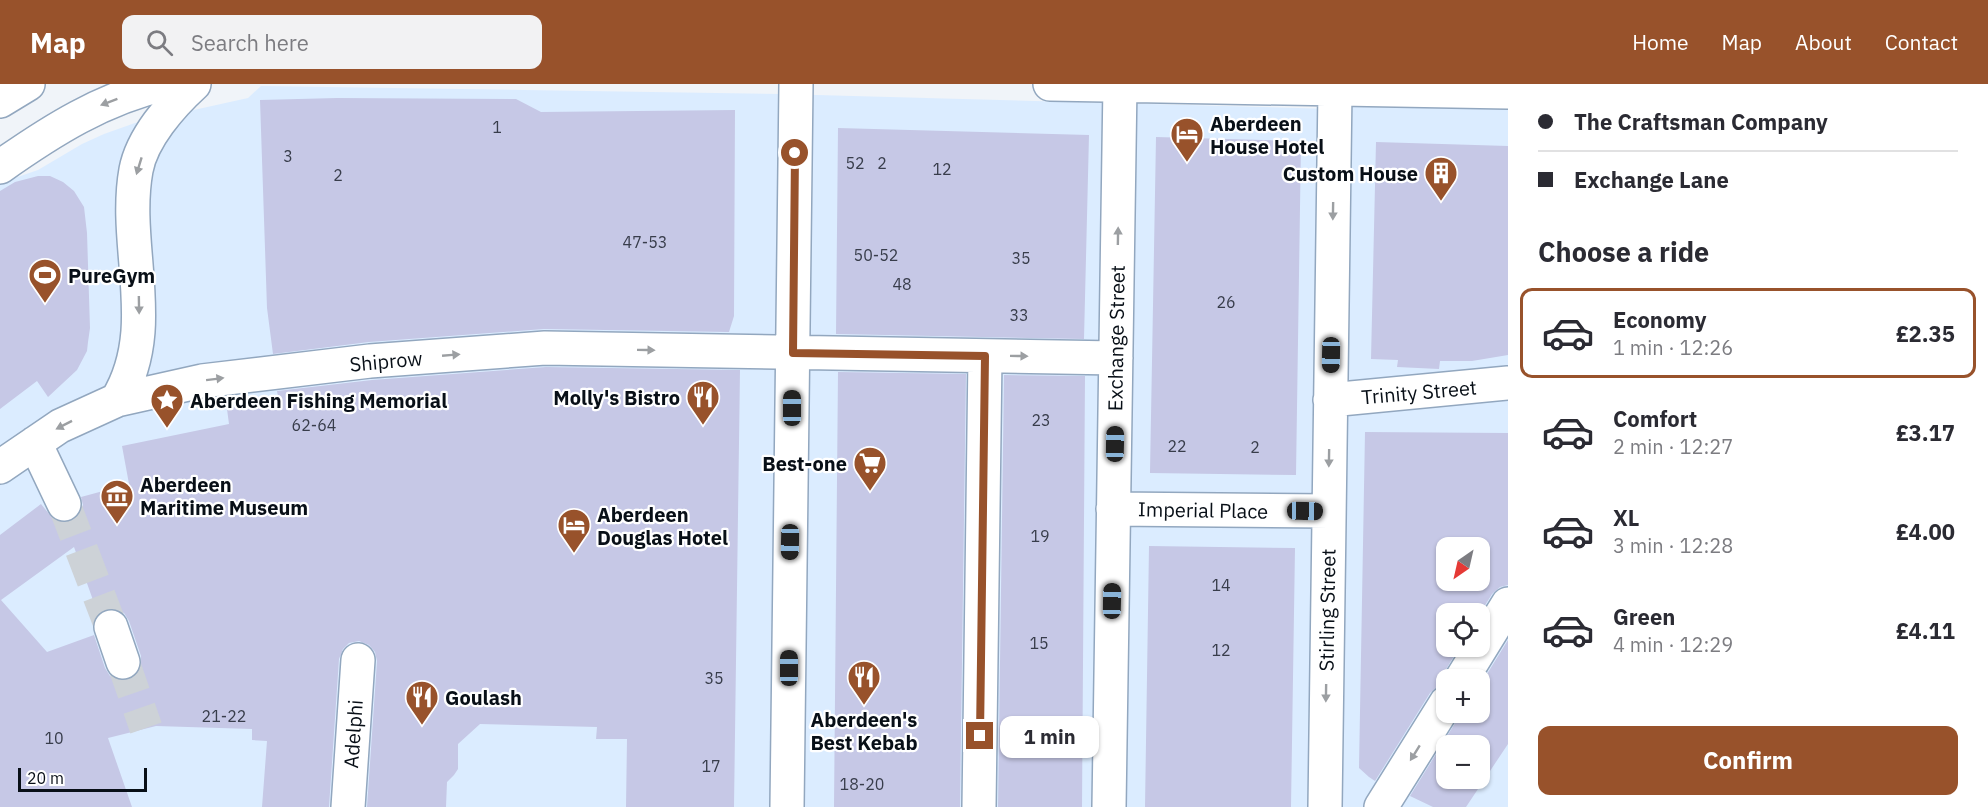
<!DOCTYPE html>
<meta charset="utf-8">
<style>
:root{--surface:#fff;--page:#f2f2f3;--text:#2b2b33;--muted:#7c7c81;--line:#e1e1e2;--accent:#98522b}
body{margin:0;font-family:"IBM Plex Sans",sans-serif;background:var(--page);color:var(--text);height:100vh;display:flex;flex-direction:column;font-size:22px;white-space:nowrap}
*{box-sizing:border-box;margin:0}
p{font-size:20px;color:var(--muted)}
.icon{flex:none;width:33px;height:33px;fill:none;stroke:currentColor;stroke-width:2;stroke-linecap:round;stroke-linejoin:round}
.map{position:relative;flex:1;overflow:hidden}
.drawer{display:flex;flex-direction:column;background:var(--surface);width:480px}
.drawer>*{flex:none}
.banner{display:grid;align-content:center;height:132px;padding:0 30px;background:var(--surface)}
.needle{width:39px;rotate:214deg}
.buttons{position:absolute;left:1436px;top:453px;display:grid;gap:12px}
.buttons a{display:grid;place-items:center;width:54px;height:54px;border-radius:12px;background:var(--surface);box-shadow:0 2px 4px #0004;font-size:30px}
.scale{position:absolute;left:18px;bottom:15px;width:129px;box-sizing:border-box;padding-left:6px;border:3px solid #080f17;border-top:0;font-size:16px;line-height:21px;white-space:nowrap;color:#080f17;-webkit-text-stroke:4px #fff;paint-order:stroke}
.end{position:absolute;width:27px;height:27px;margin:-14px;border:8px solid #98522b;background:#fff;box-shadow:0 0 0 3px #fff}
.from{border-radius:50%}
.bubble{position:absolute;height:42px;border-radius:12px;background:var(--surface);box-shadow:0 2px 4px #0004;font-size:20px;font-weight:800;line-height:42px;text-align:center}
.car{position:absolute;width:18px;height:36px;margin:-18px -9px;border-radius:8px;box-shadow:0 0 4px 2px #0007;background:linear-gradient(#222 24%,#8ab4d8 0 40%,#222 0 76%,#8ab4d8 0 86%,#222 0)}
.banner b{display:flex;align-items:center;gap:21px;height:57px;font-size:22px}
.banner b+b{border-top:2px solid var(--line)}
.banner i{width:15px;height:15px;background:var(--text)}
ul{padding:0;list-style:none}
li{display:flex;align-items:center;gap:18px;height:90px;margin:0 12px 9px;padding:0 18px;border:3px solid transparent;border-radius:12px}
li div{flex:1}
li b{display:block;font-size:22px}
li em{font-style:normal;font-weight:800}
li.selected{border-color:var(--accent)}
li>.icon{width:54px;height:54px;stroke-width:1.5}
h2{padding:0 30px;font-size:27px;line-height:72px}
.action{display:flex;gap:12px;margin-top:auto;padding:12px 30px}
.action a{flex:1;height:69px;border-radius:12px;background:var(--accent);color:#fff;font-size:24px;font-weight:800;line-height:69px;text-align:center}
header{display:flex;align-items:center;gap:36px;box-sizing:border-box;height:84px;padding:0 30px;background:var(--accent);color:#fff}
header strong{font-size:28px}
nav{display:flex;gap:33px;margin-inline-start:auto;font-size:21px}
.search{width:420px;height:54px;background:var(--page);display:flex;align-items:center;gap:15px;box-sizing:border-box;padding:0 21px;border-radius:12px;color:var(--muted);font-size:22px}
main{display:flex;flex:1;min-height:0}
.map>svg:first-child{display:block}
</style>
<header>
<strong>Map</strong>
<div class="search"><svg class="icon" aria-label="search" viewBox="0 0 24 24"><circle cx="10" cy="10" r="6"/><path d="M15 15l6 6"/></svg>Search here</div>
<nav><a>Home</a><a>Map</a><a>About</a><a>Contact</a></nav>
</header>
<main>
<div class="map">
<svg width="1508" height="723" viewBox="0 0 1508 723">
<rect width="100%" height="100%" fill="#f0f4f9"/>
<!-- built -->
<path fill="#dbecff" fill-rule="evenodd" d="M1335 0H1508V723H0V99L38 86 82 60 104 50 135 39 248 14 261 2 780 10 1334 25ZM1446 464H1479V496H1446ZM1446 530H1479V562H1446ZM1446 596H1479V628H1446ZM1446 662H1479V694H1446Z"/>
<!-- building -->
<path fill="#c6c8e6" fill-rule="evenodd" d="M337 14 516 15 541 28 735 26 734 232 729 248 544 245 369 258 273 270 267 224 260 16Z
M838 44 1089 51 1084 255 836 250Z
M1156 53 1301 57 1296 391 1150 389Z
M1376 58 1508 62V271L1472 277H1440L1439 285 1397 283 1398 276 1371 275Z
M38 92H50L63 98 74 107 84 123 87 149 90 244 88 258 87 267 77 286 48 313 37 297 0 325V107L15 98Z
M546 283 740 286 734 723H626L627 655H596L597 643 480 640 458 660V685L454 691 447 698 446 723H367L377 577 375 568 369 561 359 557 349 559 343 565 339 575 329 723H262L267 657 252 656V645L156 642 108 654 132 723H0V451L41 420 54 436 62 439 71 437 80 430 83 421 81 413 129 400 122 362 229 340 227 325 278 313 277 307 372 296ZM74 463 98 530 105 525H115L124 529 129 537 141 572V581L137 590 130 595 119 596 110 592 105 584 94 551 47 568 1 516Z
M838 288 966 290 960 723H834Z
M1004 291 1085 292 1082 723H998Z
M1365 348 1508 349V501L1500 503 1492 510 1479 531V530H1446V562H1460L1445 587 1442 595 1443 601 1437 603 1430 609 1375 697 1369 693 1359 684ZM1446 464H1479V496H1446Z
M1149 462 1295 464 1291 723H1145Z
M1508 556V660L1466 723H1433L1410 712 1462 628H1479V603ZM1446 662H1479V694H1446Z"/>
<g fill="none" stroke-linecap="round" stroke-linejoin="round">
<!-- minor-tunnel -->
<path stroke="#cdd2d7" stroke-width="33" stroke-dasharray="33 16" stroke-linecap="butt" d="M64 420 111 543
M123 578 146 644"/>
<!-- minor casing -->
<g stroke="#92a7bf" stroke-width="36">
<path id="minor" d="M1050 0 1508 8
M117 316C161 244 122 163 136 86 142 54 171 21 194 0
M1330 316 1508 299
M35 359 64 420
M0 383 60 342 117 316 202 297 370 277 545 264 1116 274
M1113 425 1329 427
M111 543 123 578
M1461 596 1508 520
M348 723 358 576
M787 723 796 0
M979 723 985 272
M1109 723 1120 0
M1325 723 1335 6
M1381 723 1446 619"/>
</g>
<!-- major casing -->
<g stroke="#92a7bf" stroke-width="36">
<path id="major" d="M0 17 28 0
M0 83C51 47 103 14 165 0"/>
</g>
<!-- minor -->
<use href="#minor" stroke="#fff" stroke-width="33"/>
<!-- major -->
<use href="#major" stroke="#fff" stroke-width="33"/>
</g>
<!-- one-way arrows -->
<defs><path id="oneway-solid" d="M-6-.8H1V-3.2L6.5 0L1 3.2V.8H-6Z" transform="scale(1.5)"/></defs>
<g fill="#9c9fa2">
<use href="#oneway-solid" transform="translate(109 18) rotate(159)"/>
<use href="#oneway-solid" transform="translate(139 82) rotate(107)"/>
<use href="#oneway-solid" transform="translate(1333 127) rotate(91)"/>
<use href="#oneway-solid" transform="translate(1118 152) rotate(-89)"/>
<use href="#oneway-solid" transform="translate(139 221) rotate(89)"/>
<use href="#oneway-solid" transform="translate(646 266) rotate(1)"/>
<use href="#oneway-solid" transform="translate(451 271) rotate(-5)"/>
<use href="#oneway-solid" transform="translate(1019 272) rotate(1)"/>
<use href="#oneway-solid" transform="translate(215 295) rotate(-7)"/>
<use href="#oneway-solid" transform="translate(64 341) rotate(153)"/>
<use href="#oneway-solid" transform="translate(1329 374) rotate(91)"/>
<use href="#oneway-solid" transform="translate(1326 609) rotate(91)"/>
<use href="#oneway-solid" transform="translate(1415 669) rotate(122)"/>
</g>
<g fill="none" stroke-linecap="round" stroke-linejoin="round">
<!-- route -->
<path stroke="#98522b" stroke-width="8" d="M795 69 793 269 985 272 980 652"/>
</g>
<!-- icons -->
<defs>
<g id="hotel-pin" transform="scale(1.725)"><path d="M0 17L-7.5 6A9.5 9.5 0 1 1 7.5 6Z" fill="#98522b" stroke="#fff"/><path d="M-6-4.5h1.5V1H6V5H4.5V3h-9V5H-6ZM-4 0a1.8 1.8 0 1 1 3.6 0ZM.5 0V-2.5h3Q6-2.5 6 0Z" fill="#fff"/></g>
<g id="building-pin" transform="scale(1.725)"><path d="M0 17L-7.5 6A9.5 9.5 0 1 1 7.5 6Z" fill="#98522b" stroke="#fff"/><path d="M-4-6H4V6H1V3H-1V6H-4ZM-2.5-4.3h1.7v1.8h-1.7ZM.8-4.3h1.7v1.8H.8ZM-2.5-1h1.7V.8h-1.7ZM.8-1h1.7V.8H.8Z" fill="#fff"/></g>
<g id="stadium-pin" transform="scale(1.725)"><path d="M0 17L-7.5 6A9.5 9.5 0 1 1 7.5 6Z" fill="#98522b" stroke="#fff"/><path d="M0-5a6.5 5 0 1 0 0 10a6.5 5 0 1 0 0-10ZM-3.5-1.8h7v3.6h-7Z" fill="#fff"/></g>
<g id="restaurant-pin" transform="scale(1.725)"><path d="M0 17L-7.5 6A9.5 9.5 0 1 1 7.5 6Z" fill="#98522b" stroke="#fff"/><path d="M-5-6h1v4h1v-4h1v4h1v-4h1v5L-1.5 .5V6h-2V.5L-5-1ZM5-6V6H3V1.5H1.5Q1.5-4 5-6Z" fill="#fff"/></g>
<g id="sight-pin" transform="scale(1.725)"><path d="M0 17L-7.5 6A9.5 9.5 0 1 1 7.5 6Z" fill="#98522b" stroke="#fff"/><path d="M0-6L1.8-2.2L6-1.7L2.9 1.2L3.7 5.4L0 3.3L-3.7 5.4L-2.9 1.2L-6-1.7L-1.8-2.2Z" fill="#fff"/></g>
<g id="supermarket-pin" transform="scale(1.725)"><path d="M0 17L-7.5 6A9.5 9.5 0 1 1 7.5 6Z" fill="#98522b" stroke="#fff"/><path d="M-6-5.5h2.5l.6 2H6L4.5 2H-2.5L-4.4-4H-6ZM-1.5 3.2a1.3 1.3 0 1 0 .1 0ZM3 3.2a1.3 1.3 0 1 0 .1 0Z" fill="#fff"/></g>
<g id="museum-pin" transform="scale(1.725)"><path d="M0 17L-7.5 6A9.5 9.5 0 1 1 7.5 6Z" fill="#98522b" stroke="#fff"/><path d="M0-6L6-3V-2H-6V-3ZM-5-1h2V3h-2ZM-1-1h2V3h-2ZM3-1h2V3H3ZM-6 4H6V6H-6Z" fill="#fff"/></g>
</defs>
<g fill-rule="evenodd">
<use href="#hotel-pin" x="1187" y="50"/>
<use href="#building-pin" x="1441" y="89"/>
<use href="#stadium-pin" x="45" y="191"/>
<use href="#restaurant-pin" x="703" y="313"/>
<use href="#sight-pin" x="167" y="316"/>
<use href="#supermarket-pin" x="870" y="379"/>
<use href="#museum-pin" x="117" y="412"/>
<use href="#hotel-pin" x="574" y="441"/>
<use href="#restaurant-pin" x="864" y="593"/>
<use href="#restaurant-pin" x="422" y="613"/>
</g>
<g text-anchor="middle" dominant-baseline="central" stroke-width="4.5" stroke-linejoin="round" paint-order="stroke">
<!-- number labels -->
<g font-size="16" fill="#383d4b">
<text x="497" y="43">1</text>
<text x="288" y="72">3</text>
<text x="855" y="79">52</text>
<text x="882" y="79">2</text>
<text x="942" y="85">12</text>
<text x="338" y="91">2</text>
<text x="645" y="158">47-53</text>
<text x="876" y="171">50-52</text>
<text x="1021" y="174">35</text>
<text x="902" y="200">48</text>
<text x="1226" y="218">26</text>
<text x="1019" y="231">33</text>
<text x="1041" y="336">23</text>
<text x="314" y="341">62-64</text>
<text x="1177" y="362">22</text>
<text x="1255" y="363">2</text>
<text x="1040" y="452">19</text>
<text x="1221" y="501">14</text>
<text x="1039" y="559">15</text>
<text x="1221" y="566">12</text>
<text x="714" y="594">35</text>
<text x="224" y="632">21-22</text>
<text x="54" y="654">10</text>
<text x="711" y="682">17</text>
<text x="862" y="700">18-20</text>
</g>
<!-- poi labels -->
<g font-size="20" font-weight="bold" fill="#080f17" stroke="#fff" text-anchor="start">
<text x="1210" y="39">Aberdeen<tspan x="1210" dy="23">House Hotel</tspan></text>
<text x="1418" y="89" text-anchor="end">Custom House</text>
<text x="68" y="191">PureGym</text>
<text x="680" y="313" text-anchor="end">Molly's Bistro</text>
<text x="190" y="316">Aberdeen Fishing Memorial</text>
<text x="847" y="379" text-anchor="end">Best-one</text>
<text x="140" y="400">Aberdeen<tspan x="140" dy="23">Maritime Museum</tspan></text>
<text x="597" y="430">Aberdeen<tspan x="597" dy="23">Douglas Hotel</tspan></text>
<text x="445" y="613">Goulash</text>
<text x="864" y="635" text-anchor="middle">Aberdeen's<tspan x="864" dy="23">Best Kebab</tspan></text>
</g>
<!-- street labels -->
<g font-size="20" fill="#080f17" stroke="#fff">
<text transform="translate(1116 254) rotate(-89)">Exchange Street</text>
<text transform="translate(386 277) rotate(-5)">Shiprow</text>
<text transform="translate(1419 308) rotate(-5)">Trinity Street</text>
<text transform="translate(1203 426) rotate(1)">Imperial Place</text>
<text transform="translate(1327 526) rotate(-89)">Stirling Street</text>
<text transform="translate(353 650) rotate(-86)">Adelphi</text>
</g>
</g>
</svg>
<div class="buttons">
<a><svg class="needle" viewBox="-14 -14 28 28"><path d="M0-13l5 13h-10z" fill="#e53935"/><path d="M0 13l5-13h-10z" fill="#7c7c81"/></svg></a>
<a><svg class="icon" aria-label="locate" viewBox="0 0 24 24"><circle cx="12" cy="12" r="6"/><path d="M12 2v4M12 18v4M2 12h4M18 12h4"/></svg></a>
<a>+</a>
<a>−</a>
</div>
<div class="scale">20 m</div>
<i class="end from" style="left:795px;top:69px"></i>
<i class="end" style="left:980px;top:652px"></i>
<div class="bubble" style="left:1000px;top:632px;width:99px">1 min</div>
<i class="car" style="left:1331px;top:271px;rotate:181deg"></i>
<i class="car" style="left:792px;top:324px;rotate:0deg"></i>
<i class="car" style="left:1115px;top:360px;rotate:1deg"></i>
<i class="car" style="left:1305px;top:427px;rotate:91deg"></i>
<i class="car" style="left:790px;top:458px;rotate:181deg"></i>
<i class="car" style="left:1112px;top:517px;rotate:1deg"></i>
<i class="car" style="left:789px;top:584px;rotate:0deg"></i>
</div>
<section class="drawer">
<div class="banner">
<b><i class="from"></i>The Craftsman Company</b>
<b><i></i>Exchange Lane</b>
</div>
<h2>Choose a ride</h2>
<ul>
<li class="selected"><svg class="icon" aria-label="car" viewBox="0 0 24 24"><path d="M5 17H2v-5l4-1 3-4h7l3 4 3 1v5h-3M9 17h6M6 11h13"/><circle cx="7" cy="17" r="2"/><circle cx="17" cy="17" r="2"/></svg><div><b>Economy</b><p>1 min · 12:26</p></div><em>£2.35</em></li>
<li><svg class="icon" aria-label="car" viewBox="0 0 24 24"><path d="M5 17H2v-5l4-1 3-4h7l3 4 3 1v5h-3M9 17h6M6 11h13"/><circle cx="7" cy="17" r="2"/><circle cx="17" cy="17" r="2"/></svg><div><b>Comfort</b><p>2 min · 12:27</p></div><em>£3.17</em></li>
<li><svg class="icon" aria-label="car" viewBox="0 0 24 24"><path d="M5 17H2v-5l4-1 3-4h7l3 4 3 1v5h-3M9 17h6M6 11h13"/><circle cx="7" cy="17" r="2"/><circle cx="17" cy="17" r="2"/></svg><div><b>XL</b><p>3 min · 12:28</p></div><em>£4.00</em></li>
<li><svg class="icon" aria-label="car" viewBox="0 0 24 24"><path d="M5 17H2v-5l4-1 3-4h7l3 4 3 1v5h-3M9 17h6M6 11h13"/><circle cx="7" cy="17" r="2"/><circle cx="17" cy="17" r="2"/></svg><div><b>Green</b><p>4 min · 12:29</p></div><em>£4.11</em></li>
</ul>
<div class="action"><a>Confirm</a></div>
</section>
</main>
